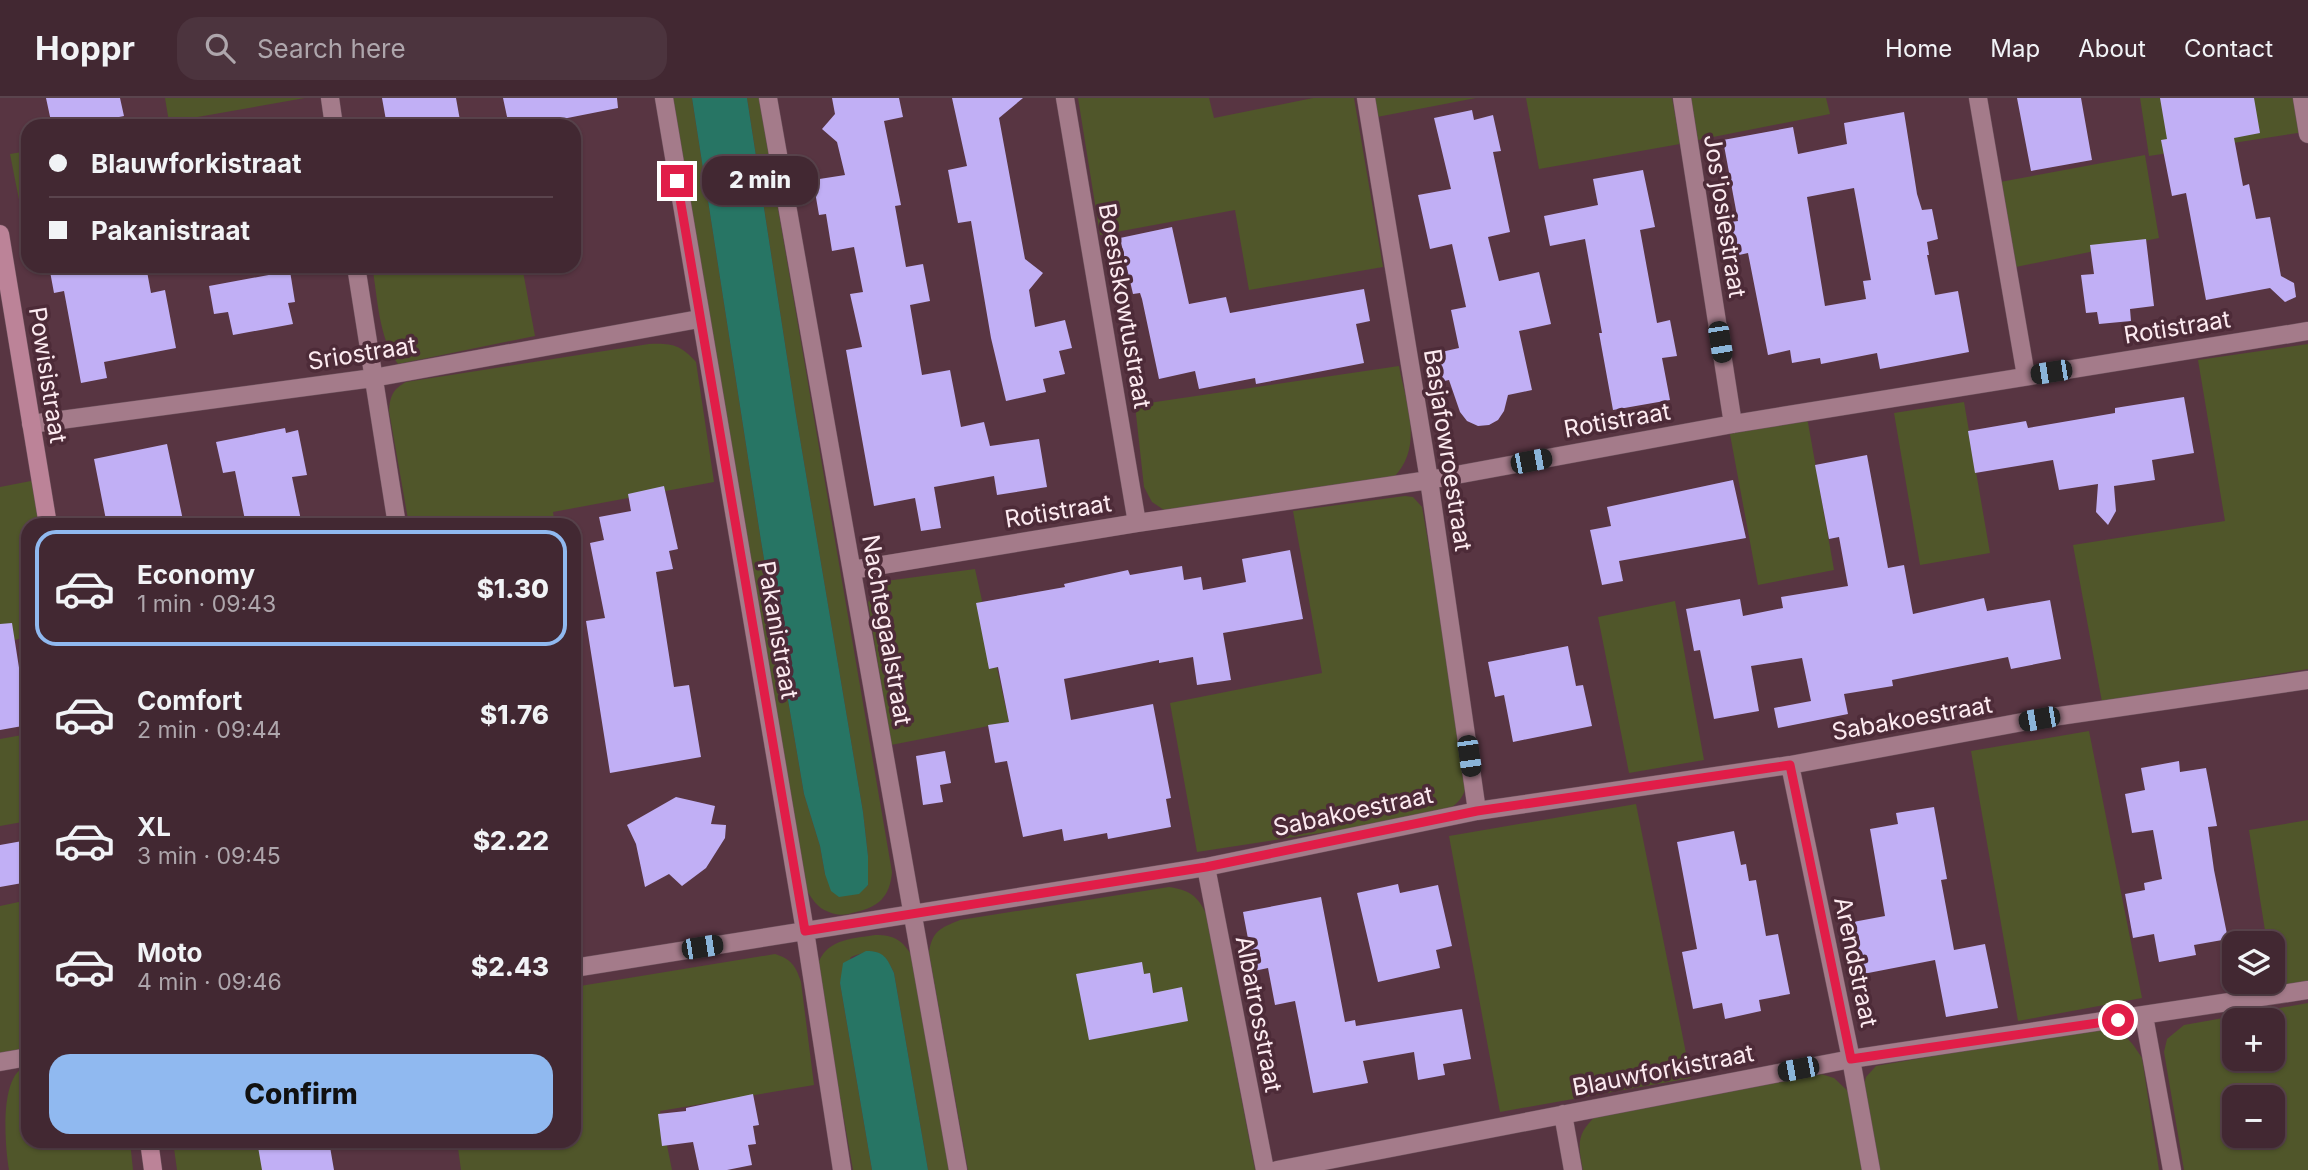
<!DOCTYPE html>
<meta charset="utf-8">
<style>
:root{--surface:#422832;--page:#4c343e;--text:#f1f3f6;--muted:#aea6ac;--line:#5a444d;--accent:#90b9f0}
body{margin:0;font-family:Inter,sans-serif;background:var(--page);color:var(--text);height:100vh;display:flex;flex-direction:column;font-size:26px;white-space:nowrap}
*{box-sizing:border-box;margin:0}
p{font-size:23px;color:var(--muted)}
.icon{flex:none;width:38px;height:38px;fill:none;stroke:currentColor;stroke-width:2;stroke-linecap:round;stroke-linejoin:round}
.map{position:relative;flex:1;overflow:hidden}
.panel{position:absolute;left:21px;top:420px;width:560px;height:630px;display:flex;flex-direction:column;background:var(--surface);border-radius:21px;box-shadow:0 2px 5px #0004,0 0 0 2px var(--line)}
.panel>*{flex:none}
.hud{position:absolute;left:21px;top:21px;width:560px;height:154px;border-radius:21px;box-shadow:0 2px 5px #0004,0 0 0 2px var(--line);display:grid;align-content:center;height:154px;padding:0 28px;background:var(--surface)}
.buttons{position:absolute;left:2222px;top:833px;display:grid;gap:14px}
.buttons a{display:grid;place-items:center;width:63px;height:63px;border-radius:14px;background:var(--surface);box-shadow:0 2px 5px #0004,0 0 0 2px var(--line);font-size:35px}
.end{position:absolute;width:32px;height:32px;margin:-16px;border:9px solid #e11d48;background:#fff;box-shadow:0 0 0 4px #fff}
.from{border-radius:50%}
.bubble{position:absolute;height:49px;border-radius:21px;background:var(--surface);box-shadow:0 2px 5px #0004,0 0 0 2px var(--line);font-size:23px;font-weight:800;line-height:49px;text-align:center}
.car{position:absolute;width:21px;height:42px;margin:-21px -10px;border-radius:9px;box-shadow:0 0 5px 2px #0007;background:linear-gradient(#222 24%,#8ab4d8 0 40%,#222 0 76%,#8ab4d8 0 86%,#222 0)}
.hud b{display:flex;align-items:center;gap:24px;height:66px;font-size:26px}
.hud b+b{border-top:2px solid var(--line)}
.hud i{width:18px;height:18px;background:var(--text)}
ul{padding:12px 0 0;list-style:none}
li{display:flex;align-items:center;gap:21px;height:116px;margin:0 14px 10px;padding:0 14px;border:4px solid transparent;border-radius:21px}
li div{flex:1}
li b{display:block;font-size:26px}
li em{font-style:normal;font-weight:800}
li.selected{border-color:var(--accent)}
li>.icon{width:63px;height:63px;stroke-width:1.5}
.primary-button{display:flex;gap:14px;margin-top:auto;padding:14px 28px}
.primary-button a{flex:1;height:80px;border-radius:21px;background:var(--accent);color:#111;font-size:28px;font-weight:800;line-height:80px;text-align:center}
header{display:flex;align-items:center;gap:42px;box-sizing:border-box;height:98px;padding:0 35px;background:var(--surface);border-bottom:2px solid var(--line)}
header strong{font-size:33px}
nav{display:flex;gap:38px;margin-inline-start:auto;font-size:24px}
.search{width:490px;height:63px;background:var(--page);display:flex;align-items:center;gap:18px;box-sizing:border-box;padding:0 24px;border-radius:21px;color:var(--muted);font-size:26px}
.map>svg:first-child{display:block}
</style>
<header>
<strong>Hoppr</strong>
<div class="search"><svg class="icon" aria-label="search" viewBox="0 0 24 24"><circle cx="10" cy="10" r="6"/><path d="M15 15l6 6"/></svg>Search here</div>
<nav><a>Home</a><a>Map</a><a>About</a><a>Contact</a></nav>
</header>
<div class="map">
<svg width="2308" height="1072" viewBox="0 0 2308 1072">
<rect width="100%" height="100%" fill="#583542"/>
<!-- green -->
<path fill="#50562a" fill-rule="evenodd" d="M165 0H305L169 24Z
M671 0H692L761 443 804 696 820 748 825 776 868 788V758L863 714 796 317 747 0H759L892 774C890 798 879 809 856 814 846 817 838 818 829 814 817 810 812 801 806 791Z
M1078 0H1209L1214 20 1313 0H1354L1383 169 1249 192 1235 112 1100 137Z
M1374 0H1476L1377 19Z
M1526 0H1672L1680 46 1539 71Z
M1691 0H1826L1830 16 1698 42Z
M2140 0H2297L2304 34 2149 58Z
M28 53V131L25 132 10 56Z
M2145 57 2159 140 2016 169 2000 84Z
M372 168H522L535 238 398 266C378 239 378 200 372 168Z
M649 246C672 245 681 247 696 264L714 384 553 414 555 427H409L389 313C390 298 393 291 406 284Z
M2308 246V571L2102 604 2073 447 2225 423 2198 262Z
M1399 268C1406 306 1424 348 1394 379L1164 412 1152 404 1144 389 1135 307Z
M1964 304 1990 455 1920 467 1894 315Z
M1807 319 1834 472 1758 487 1729 331Z
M36 382 45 427H28V539L0 545V389Z
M1405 398 1413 399 1422 409 1468 675C1467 698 1458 709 1436 717L1197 754 1170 605 1322 575 1293 413Z
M975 471 1009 624 891 647 868 504 886 483Z
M1675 503 1704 662 1629 675 1598 519Z
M2089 633 2142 900 2018 923 1971 653Z
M28 636V723L0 728V641Z
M1636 706 1691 980 1500 1014 1449 738Z
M2308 722V884L2273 890V845H2267L2249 732Z
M1169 789C1188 792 1198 797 1206 816L1255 1072H968L929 855C932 833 940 830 960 822Z
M28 802V953L0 958V808Z
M875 837C895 837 902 842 913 859L951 1072H928L894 875C883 851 875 850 851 859L840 885 872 1072H853L817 869C825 841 850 841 875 837Z
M775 856C791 861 796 868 801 884L814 987 660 1013 672 1072H461L457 1043H574V889Z
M2308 905V1072H2184L2164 954 2167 941 2184 927ZM2235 922H2273V961H2235ZM2235 999H2273V1038H2235Z
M2094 930C2122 933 2127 936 2142 960L2159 1072H1878L1863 991 1866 979 1876 968Z
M28 968V1043H130L133 1072H9C4 1042 0 973 28 968Z
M1821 976 1834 980 1851 996 1864 1072H1583C1578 1047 1576 1036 1596 1018Z
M173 1043H272L278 1072H177Z"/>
<!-- water -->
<path fill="#277564" d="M692 0H747L796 317 863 714 868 758V787L859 796 839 799 831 793 825 776 820 748 804 696 761 443Z
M866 853C884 853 887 860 894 875L928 1072H872L840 885 843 865Z"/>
<!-- building -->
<path fill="#c1aff5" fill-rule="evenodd" d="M46 0H120L124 18 74 28H52Z
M382 0H456L461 28H387Z
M503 0H617L618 10 527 28H509Z
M832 0H899L903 19 884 23 901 107 895 108 906 169 923 166 930 203 910 207 922 277 950 272 961 329 984 324 990 348 1039 341 1047 389 997 397 994 378 934 389 941 430 921 433 915 400 874 408 846 252 862 249 850 196 863 194 854 149 832 153 826 116 819 117 813 82 845 77 837 44 822 31 835 16Z
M952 0H1023L999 20 1025 161 1043 175 1029 192 1035 229 1065 222 1072 250 1059 253 1065 276 1043 281 1046 294 1006 303 991 240 971 123 958 125 948 72 967 68Z
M2017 0H2081L2092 62 2031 73Z
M2160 0H2254L2260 35 2234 40 2243 88 2249 86 2256 121 2270 119 2281 178 2294 185 2296 199 2285 204 2270 190 2206 202 2186 95 2172 98 2161 42 2167 41Z
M1472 12 1474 22 1493 17 1501 53 1493 54 1510 134 1488 139 1499 183 1539 174 1551 226 1519 233 1532 292 1508 297 1504 313 1498 322 1489 327 1478 328 1467 323 1460 314 1449 282 1435 285 1428 257 1459 250 1451 212 1466 209 1452 146 1430 151 1418 97 1451 91 1434 20Z
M1904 14 1917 96 1922 112 1932 111 1938 141 1927 144 1929 157H1927L1935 197 1958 193 1969 254 1880 271 1877 255 1821 266 1820 260 1792 265 1790 252 1768 257 1748 155 1730 159 1724 125 1738 123 1723 42 1793 29 1798 56 1847 46 1844 25ZM1854 90 1871 182 1863 183 1866 201 1825 208 1807 99Z
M1643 72 1655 129 1640 132 1657 225 1670 222 1677 258 1662 260 1670 302 1613 312 1599 235H1602L1585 141 1550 148 1544 118 1598 107 1593 81Z
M1172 129 1189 206 1226 199 1230 215 1364 191 1370 223 1356 226 1364 265 1256 286 1255 280 1199 291 1195 273 1159 281 1142 201 1140 195 1133 196 1120 140Z
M2146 141 2154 208 2130 211 2131 223 2099 226 2097 214 2086 215 2081 177 2094 176 2090 147Z
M49 168H146L151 195 165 192 176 250 104 264 107 280 81 285 64 193 54 195Z
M290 173 295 204 288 205 293 226 233 237 228 214 214 216 209 188Z
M2184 299 2194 355 2152 362 2155 382 2114 388 2116 413 2108 427 2096 414 2098 386 2059 392 2053 362 1975 375 1968 333 2026 323 2028 330 2115 315V310Z
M285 330 286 335 298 332 307 377 292 379 302 427H246L235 373 223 375 216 344Z
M167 346 184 427H107L94 361Z
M1867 357 1888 470 1904 467 1913 516 1984 500 1987 513 2050 502 2061 561 2011 571 2008 559 1892 582 1893 588 1844 596 1848 616 1778 630 1774 610 1811 603 1802 560 1751 568 1759 613 1714 621 1700 552 1694 553 1686 511 1740 501 1743 518 1783 510 1781 499 1848 488 1839 439 1829 441 1815 367Z
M1733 382 1746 440 1619 463 1623 483 1602 487 1590 432 1611 428 1607 409Z
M664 388 678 451 669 453 673 471 656 474 674 589 689 587 701 659 610 675 586 523 605 520 590 445 604 442 599 419 631 413 628 396Z
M1290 452 1303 521 1223 535 1231 582 1197 587 1193 559 1159 565V562L1064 581 1071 622 1153 606 1171 700 1166 701 1171 729 1108 741 1107 735 1064 743 1062 731 1023 739 1007 663 995 665 988 627 1009 624 998 569 989 571 976 505 1065 489 1064 486 1128 472 1130 477 1182 468 1184 482 1201 479 1203 492 1246 484 1242 461Z
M12 525 28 627 0 632V526Z
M1568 548 1576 588 1583 587 1592 628 1513 644 1504 597 1495 599 1488 564Z
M945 653 951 685 940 687 943 704 923 707 916 658Z
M2179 663 2180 674 2206 670 2217 728 2208 729 2214 772 2228 841 2194 847 2196 857 2159 864 2154 836 2133 840 2125 796 2145 792 2144 785 2162 781 2153 732 2132 735 2125 696 2145 692 2141 670Z
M676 699 715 708 711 726 726 727 725 740 706 770 682 788 669 776 645 789 636 746 627 727Z
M1934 709 1947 781 1941 782 1954 852 1985 846 1998 910 1946 919 1935 862 1863 876 1853 824 1885 818 1870 731 1898 726 1896 715Z
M1734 733 1741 767 1746 766 1749 783 1756 782 1766 838 1778 836 1790 896 1759 902 1761 913 1725 921 1722 905 1693 911 1682 854 1697 851 1677 744Z
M28 742V784L0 789V747Z
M1398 786 1400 795 1438 787 1452 848 1436 852 1440 870 1378 884 1357 795Z
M1321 799 1345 924 1355 922 1356 928 1462 911 1471 961 1443 966 1445 977 1418 982 1414 954 1363 963 1368 985 1313 995 1295 903 1275 907 1268 870 1254 873 1243 814Z
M1142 864 1144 876 1150 875 1153 895 1182 889 1188 923 1089 942 1076 876Z
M753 996 759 1027 753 1028 756 1046 748 1047 752 1067 727 1072H699L693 1044 662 1048 658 1016 686 1013V1010Z
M257 1043H329L334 1072H262Z"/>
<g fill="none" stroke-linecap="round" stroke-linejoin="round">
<!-- street casing -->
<g stroke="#6e525d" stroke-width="19">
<path id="street" d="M330 0 334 28
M664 0 805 833 842 1072
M768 0 958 1072
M1065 0 1137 425
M1366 0 1429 382 1477 713
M1682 0 1733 326
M1978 0 2026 278
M2302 0 2308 36
M356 168 397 427
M31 326 373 280 699 221
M852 472 1137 425 1429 382 1733 326 2308 233
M1790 667 1851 961 1871 1072
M1206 769 1265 1072
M574 870 1206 769 1477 713 1790 667 2039 621 2308 582
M2144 918 2172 1072
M0 964 28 959
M1563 1016 1573 1072
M1277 1072 1851 961 2308 892"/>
</g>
<!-- secondary casing -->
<g stroke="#6e525d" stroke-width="19">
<path id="secondary" d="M0 136 48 427
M149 1043 153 1072"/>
</g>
<!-- street -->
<use href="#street" stroke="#a47b8a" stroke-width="18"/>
<!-- secondary -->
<use href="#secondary" stroke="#bc8398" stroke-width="18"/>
</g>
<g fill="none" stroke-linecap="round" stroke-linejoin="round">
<!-- route -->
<path stroke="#e11d48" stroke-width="9" d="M677 83 805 833 1206 769 1477 713 1790 667 1851 961 2118 922"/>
</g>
<g text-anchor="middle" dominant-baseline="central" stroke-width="7" stroke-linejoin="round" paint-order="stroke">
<!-- street labels -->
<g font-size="24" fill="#fceaf0" stroke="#4d2b38">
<text transform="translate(1725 118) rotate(81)">Jos'josiestraat</text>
<text transform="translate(1125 208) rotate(80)">Boesiskowtustraat</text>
<text transform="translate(2177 229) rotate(-9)">Rotistraat</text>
<text transform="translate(362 255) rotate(-9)">Sriostraat</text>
<text transform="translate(48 277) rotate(81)">Powisistraat</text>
<text transform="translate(1617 322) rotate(-10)">Rotistraat</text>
<text transform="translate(1448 352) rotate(81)">Basjafowroestraat</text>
<text transform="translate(1058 413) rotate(-9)">Rotistraat</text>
<text transform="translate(778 532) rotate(80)">Pakanistraat</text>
<text transform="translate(887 532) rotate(80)">Nachtegaalstraat</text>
<text transform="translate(1912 620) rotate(-10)">Sabakoestraat</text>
<text transform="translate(1353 713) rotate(-12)">Sabakoestraat</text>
<text transform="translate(1856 864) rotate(78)">Arendstraat</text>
<text transform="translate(1259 916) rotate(79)">Albatrosstraat</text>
<text transform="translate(1663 972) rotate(-11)">Blauwforkistraat</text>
</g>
</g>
</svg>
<div class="buttons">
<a><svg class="icon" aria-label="layers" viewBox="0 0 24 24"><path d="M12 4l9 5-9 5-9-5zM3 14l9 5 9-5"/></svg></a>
<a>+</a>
<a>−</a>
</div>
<i class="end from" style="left:2118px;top:922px"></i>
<i class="end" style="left:677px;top:83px"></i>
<div class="bubble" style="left:702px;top:58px;width:116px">2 min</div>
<i class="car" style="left:1720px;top:244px;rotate:171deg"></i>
<i class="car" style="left:2051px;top:274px;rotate:261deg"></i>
<i class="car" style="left:1531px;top:363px;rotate:79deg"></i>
<i class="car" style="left:2039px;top:621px;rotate:260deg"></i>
<i class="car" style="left:1469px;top:658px;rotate:172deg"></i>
<i class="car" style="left:702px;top:849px;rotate:81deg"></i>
<i class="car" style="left:1798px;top:971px;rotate:259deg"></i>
<div class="hud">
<b><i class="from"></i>Blauwforkistraat</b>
<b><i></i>Pakanistraat</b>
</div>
<section class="panel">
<ul>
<li class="selected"><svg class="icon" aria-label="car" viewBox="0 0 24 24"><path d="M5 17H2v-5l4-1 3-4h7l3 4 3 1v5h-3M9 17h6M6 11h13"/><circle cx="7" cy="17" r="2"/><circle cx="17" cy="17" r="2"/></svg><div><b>Economy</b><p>1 min · 09:43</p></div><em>$1.30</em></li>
<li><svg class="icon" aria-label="car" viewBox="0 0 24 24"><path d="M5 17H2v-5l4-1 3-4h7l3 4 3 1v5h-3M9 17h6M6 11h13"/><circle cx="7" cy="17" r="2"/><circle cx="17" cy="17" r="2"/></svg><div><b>Comfort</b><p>2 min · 09:44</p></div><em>$1.76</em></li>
<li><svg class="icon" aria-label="car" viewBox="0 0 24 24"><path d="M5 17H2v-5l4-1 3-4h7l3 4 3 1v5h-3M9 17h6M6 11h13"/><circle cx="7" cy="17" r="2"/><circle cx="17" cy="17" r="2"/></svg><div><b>XL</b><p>3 min · 09:45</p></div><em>$2.22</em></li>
<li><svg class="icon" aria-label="car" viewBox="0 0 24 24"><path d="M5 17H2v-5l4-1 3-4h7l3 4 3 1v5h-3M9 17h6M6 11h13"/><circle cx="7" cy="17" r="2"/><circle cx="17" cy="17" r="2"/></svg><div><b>Moto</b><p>4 min · 09:46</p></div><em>$2.43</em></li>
</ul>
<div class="primary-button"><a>Confirm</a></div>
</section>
</div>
